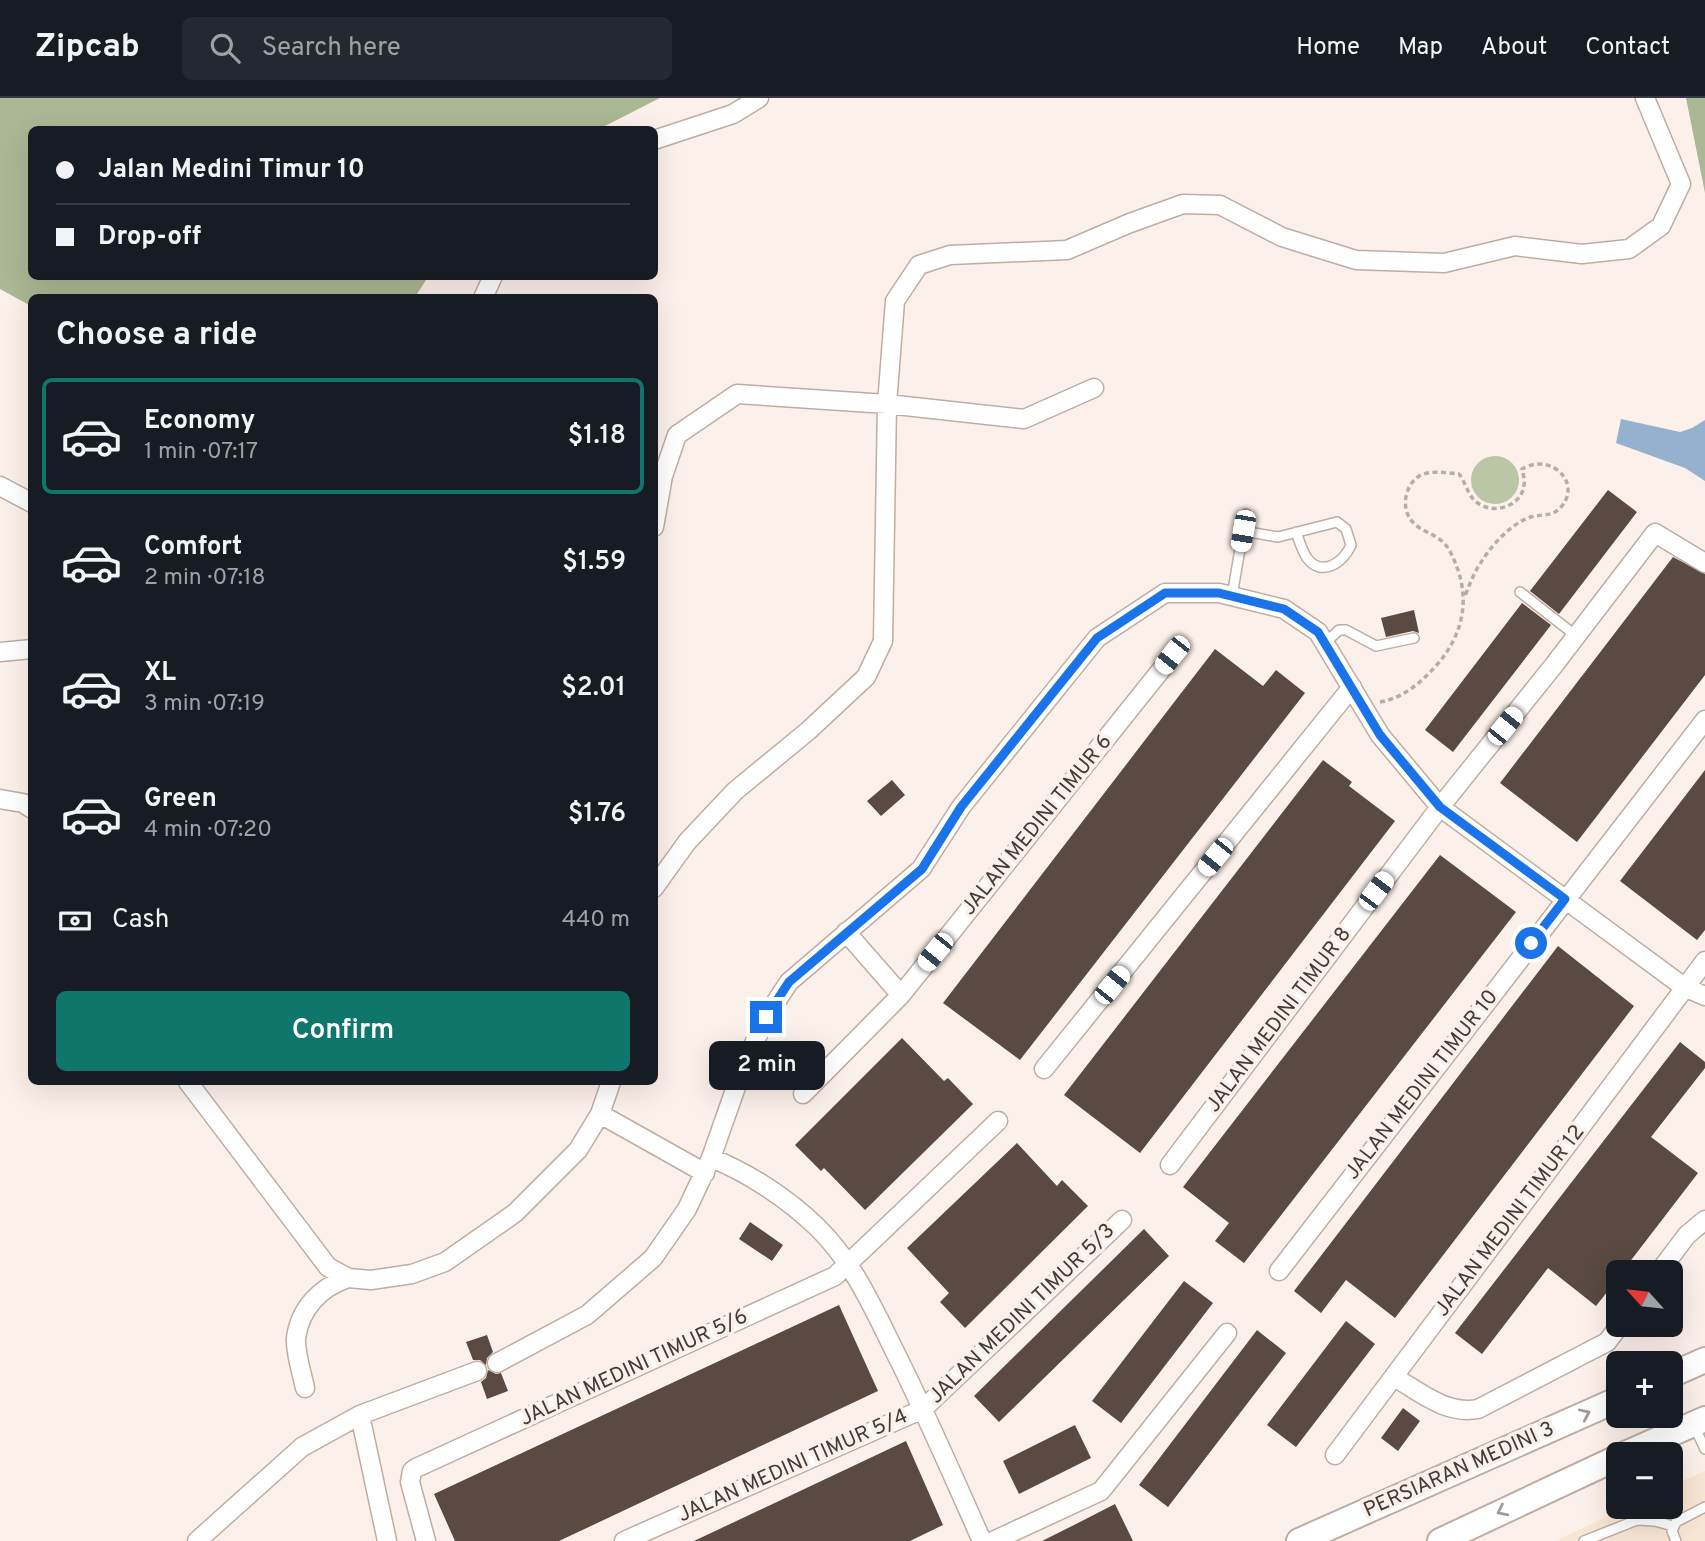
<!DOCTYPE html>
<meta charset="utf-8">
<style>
:root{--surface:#171b24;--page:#242831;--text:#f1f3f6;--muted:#9ea1a6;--line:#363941;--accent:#0f766e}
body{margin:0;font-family:Overpass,sans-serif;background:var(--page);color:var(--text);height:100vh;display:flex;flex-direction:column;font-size:26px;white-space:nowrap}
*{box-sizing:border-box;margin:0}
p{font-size:23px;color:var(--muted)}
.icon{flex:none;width:38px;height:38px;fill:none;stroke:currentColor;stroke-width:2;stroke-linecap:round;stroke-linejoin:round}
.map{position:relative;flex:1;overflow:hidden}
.details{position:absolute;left:28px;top:196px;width:630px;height:791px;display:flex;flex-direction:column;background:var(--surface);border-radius:10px;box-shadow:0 7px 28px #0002}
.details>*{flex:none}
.top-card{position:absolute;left:28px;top:28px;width:630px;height:154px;border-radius:10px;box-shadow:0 7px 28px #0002;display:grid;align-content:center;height:154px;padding:0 28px;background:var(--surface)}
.needle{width:46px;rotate:297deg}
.buttons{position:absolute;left:1606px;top:1162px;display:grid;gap:14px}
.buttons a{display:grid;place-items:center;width:77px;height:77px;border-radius:10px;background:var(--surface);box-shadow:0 7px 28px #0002;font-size:35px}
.end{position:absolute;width:32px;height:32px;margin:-16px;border:9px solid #1a73e8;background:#fff;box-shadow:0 0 0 4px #fff}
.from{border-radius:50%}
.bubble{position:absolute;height:49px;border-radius:10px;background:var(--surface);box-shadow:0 7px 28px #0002;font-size:23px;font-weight:600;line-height:49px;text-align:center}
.car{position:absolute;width:21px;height:42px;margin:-21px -10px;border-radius:9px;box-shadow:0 0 5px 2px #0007;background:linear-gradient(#fff 24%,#345 0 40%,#fff 0 76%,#345 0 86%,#fff 0)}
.top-card b{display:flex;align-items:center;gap:24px;height:66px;font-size:26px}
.top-card b+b{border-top:2px solid var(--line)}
.top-card i{width:18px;height:18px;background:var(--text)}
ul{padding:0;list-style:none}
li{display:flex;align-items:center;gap:21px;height:116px;margin:0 14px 10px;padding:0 14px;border:4px solid transparent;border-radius:10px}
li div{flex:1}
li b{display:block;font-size:26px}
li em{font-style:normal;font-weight:600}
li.active{border-color:var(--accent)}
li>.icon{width:63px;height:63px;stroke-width:1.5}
h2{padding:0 28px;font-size:32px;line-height:84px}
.pay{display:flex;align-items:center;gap:18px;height:77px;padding:0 28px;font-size:26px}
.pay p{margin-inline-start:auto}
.cta{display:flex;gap:14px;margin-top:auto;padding:14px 28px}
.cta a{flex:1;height:80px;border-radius:10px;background:var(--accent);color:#fff;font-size:28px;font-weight:600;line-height:80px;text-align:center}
header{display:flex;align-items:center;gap:42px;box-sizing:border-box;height:98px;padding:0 35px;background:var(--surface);border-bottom:2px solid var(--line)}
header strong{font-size:33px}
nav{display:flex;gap:38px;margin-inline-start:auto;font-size:24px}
.search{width:490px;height:63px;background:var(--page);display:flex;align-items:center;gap:18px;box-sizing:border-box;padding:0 24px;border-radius:10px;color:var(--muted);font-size:26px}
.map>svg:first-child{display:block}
</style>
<header>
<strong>Zipcab</strong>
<div class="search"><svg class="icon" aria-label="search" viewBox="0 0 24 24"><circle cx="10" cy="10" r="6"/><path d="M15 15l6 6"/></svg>Search here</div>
<nav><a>Home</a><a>Map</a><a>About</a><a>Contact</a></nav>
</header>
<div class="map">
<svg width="1705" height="1443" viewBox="0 0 1705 1443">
<rect width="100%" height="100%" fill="#fcf1ea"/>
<!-- education -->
<path fill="#f8e6d5" d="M1705 1373V1443H1555L1628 1409H1671V1388Z"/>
<!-- green -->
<path fill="#bac6a5" d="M1471 382a24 24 0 1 1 48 0a24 24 0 1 1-48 0Z"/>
<!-- forest -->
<path fill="#abb895" d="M0 0H660L599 31 32 32V178L428 179 415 199 32 200 31 208 0 191Z
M1686 0H1705V95Z"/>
<!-- water -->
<path fill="#95b1cd" d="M1621 321 1680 334 1692 330 1705 322V383L1685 370 1616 345Z"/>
<!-- building -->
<path fill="#5a4a41" d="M1608 392 1637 414 1559 516 1530 493Z
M1673 459 1705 476V577L1577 744 1500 685Z
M1522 505 1551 527 1453 654 1425 632Z
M1414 512 1419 535 1413 533 1386 539 1381 520Z
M1215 551 1263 588 1276 572 1305 595 1020 962 943 905Z
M1323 662 1352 684 1349 688 1395 723 1140 1055 1064 997Z
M1705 672V832L1697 842 1620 783Z
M892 682 905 697 881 718 867 703Z
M1440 757 1516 814 1244 1165 1215 1143 1229 1125 1183 1089Z
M1558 848 1634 908 1395 1220 1346 1182 1321 1215 1294 1193Z
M902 940 944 983 948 980 973 1006 865 1112 824 1070 821 1073 795 1047Z
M1680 944 1705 964V970L1651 1039 1698 1075 1622 1174H1619V1179L1596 1208 1548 1170 1482 1256 1455 1235Z
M1017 1045 1057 1088 1062 1082 1088 1108 965 1230 940 1204 949 1195 907 1150Z
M750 1124 783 1147 772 1163 739 1141Z
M1144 1131 1169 1158 999 1324 974 1298Z
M1184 1183 1213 1205 1121 1325 1092 1303Z
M839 1207 878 1293 559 1443H455L434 1396Z
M1346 1223 1375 1246 1296 1349 1267 1327Z
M1257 1232 1286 1255 1168 1409 1139 1387Z
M487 1237 493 1254 487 1260 486 1267 480 1262H473L466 1244Z
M488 1272 496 1276 501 1275 508 1293 487 1301 481 1284 486 1280Z
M1403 1310 1420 1323 1398 1353 1381 1340Z
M1075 1327 1091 1360 1019 1396 1003 1363Z
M906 1343 943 1427 910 1443H694Z
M1115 1406 1133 1443H1042L1076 1426Z"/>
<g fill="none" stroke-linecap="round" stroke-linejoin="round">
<!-- lane casing -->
<g stroke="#bfada2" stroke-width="12">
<path id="lane" d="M1243 433 1278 439 1337 424 1346 431 1351 447C1344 464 1322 480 1307 460 1302 453 1299 442 1296 434
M1520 494 1575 537
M1232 498 1246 416
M1325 545 1339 532H1346L1376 548 1414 540
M1694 1328 1705 1351
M1584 1443 1637 1422 1655 1423 1673 1428
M1676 1443 1672 1433 1676 1424 1705 1409"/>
</g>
<!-- street casing -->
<g stroke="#bfada2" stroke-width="21">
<path id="street" d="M654 42 733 16 759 0
M483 200 493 178
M0 388 32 405
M654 429 663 378 677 337 737 296 887 306 1024 321 1094 290
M0 554 32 551
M0 701 23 705 32 711
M654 790 687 744 735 693 808 633 866 579 883 543 887 306 895 203 919 167 950 157 1067 152 1130 125 1183 106 1220 107 1282 139 1356 162 1444 165 1515 148 1582 156 1629 151 1661 128 1681 86 1645 0
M846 834 901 897
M1044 971 1352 589
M188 984 328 1169 348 1180 371 1182 412 1176 445 1164 515 1115 578 1052 600 1016 611 984
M803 996 901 897 1173 557
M600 1016 705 1075
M711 1060C749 1075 788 1101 817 1129 852 1163 872 1207 893 1250 925 1313 953 1378 982 1443
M1170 1067 1440 709 1554 567 1655 435 1705 465
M1279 1173 1705 622
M1659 1174 1687 1137 1705 1122
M497 1265 587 1217 653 1160 687 1111 711 1060 742 972 766 919 789 884 921 771 961 709 1097 540 1165 495H1219L1284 511 1318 534 1380 637 1440 709 1684 889 1705 898
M1394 1279C1420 1294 1446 1317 1478 1311L1607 1244 1620 1227
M305 1290C302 1275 295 1255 296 1240 300 1210 321 1189 348 1180
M360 1317 387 1443
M1335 1357 1705 863
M197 1443 302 1349 360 1317 477 1273
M426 1443 410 1384 412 1373 416 1370 835 1178 998 1023
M624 1443 923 1311 1122 1122
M993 1443 1101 1393 1227 1235"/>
</g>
<!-- secondary casing -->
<g stroke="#bfada2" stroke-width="28">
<path id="secondary" d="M1671 1277 1705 1262
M1625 1356 1705 1321
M1299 1443 1619 1301
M1440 1443 1619 1359"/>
</g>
<!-- path -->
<path stroke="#b6ada6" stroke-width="3.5" stroke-dasharray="5 3.5" stroke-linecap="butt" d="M1380 604C1405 600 1425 581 1441 562 1462 535 1469 505 1458 472 1454 462 1451 452 1443 444 1432 434 1416 432 1409 419 1401 405 1407 384 1421 377 1433 372 1447 375 1459 376 1467 386 1468 401 1481 407 1497 416 1522 407 1524 387 1525 382 1523 376 1522 371 1526 369 1533 366 1537 366 1562 365 1578 390 1561 409 1553 419 1542 416 1531 419 1511 425 1490 449 1480 466 1473 476 1469 489 1464 500"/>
<!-- lane -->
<use href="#lane" stroke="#fff" stroke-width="9"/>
<!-- street -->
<use href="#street" stroke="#fff" stroke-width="18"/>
<!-- secondary -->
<use href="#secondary" stroke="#fff" stroke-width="24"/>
</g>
<!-- one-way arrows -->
<defs><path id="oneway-chevron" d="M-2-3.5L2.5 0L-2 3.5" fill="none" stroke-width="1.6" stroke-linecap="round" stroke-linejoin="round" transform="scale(1.75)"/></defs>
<g stroke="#a09d9a">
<use href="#oneway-chevron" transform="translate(1585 1316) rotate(-24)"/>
<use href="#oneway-chevron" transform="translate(1502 1413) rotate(154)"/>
</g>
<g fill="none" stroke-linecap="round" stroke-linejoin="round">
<!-- route -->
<path stroke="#1a73e8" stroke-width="9" d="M766 919 789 884 922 771 961 709 1097 540 1165 495H1219L1284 511 1318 534 1380 637 1440 709 1565 801 1531 845"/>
</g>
<g text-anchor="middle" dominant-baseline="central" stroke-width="7" stroke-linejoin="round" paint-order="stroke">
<!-- street labels -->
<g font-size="21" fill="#423b36" stroke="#fcf1ea">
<text transform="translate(1037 727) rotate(-51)">JALAN MEDINI TIMUR 6</text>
<text transform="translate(1279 922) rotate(-53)">JALAN MEDINI TIMUR 8</text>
<text transform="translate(1422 987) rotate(-52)">JALAN MEDINI TIMUR 10</text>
<text transform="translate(1510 1123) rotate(-53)">JALAN MEDINI TIMUR 12</text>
<text transform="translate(1022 1216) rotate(-44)">JALAN MEDINI TIMUR 5/3</text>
<text transform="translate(634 1270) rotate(-25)">JALAN MEDINI TIMUR 5/6</text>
<text transform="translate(793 1368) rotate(-24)">JALAN MEDINI TIMUR 5/4</text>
<text transform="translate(1459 1372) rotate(-24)">PERSIARAN MEDINI 3</text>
</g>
</g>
</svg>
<div class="buttons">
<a><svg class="needle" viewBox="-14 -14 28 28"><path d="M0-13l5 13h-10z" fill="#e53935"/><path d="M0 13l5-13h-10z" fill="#9ea1a6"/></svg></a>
<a>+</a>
<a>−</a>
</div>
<i class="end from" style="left:1531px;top:845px"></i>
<i class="end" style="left:766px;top:919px"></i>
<div class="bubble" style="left:709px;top:943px;width:116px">2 min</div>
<i class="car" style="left:1243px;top:433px;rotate:190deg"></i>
<i class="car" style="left:1172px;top:557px;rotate:218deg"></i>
<i class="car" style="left:1505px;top:628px;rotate:39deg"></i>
<i class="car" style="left:1215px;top:759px;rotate:219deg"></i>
<i class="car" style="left:1376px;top:793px;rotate:37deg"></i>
<i class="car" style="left:935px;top:854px;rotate:219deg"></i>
<i class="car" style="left:1112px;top:887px;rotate:39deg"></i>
<div class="top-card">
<b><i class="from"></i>Jalan Medini Timur 10</b>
<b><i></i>Drop-off</b>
</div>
<section class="details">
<h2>Choose a ride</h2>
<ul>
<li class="active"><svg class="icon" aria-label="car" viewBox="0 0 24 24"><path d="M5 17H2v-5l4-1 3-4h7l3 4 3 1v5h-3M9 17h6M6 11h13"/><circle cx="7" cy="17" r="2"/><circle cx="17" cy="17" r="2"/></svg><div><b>Economy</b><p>1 min · 07:17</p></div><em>$1.18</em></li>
<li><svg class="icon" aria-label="car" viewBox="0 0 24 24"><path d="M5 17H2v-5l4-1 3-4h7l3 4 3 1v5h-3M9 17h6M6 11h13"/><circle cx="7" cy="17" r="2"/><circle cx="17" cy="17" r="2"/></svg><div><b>Comfort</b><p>2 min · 07:18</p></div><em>$1.59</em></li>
<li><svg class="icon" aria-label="car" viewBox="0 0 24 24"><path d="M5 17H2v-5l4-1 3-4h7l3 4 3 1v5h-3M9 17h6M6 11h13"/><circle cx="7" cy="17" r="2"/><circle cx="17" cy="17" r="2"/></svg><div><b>XL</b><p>3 min · 07:19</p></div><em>$2.01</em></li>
<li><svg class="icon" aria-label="car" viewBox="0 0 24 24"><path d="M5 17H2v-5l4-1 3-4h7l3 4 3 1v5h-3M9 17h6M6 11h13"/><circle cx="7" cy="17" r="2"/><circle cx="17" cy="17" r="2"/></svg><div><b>Green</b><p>4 min · 07:20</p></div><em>$1.76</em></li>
</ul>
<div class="pay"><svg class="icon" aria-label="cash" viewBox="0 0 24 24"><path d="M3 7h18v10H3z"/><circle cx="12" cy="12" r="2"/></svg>Cash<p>440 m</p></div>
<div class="cta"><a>Confirm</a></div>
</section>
</div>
